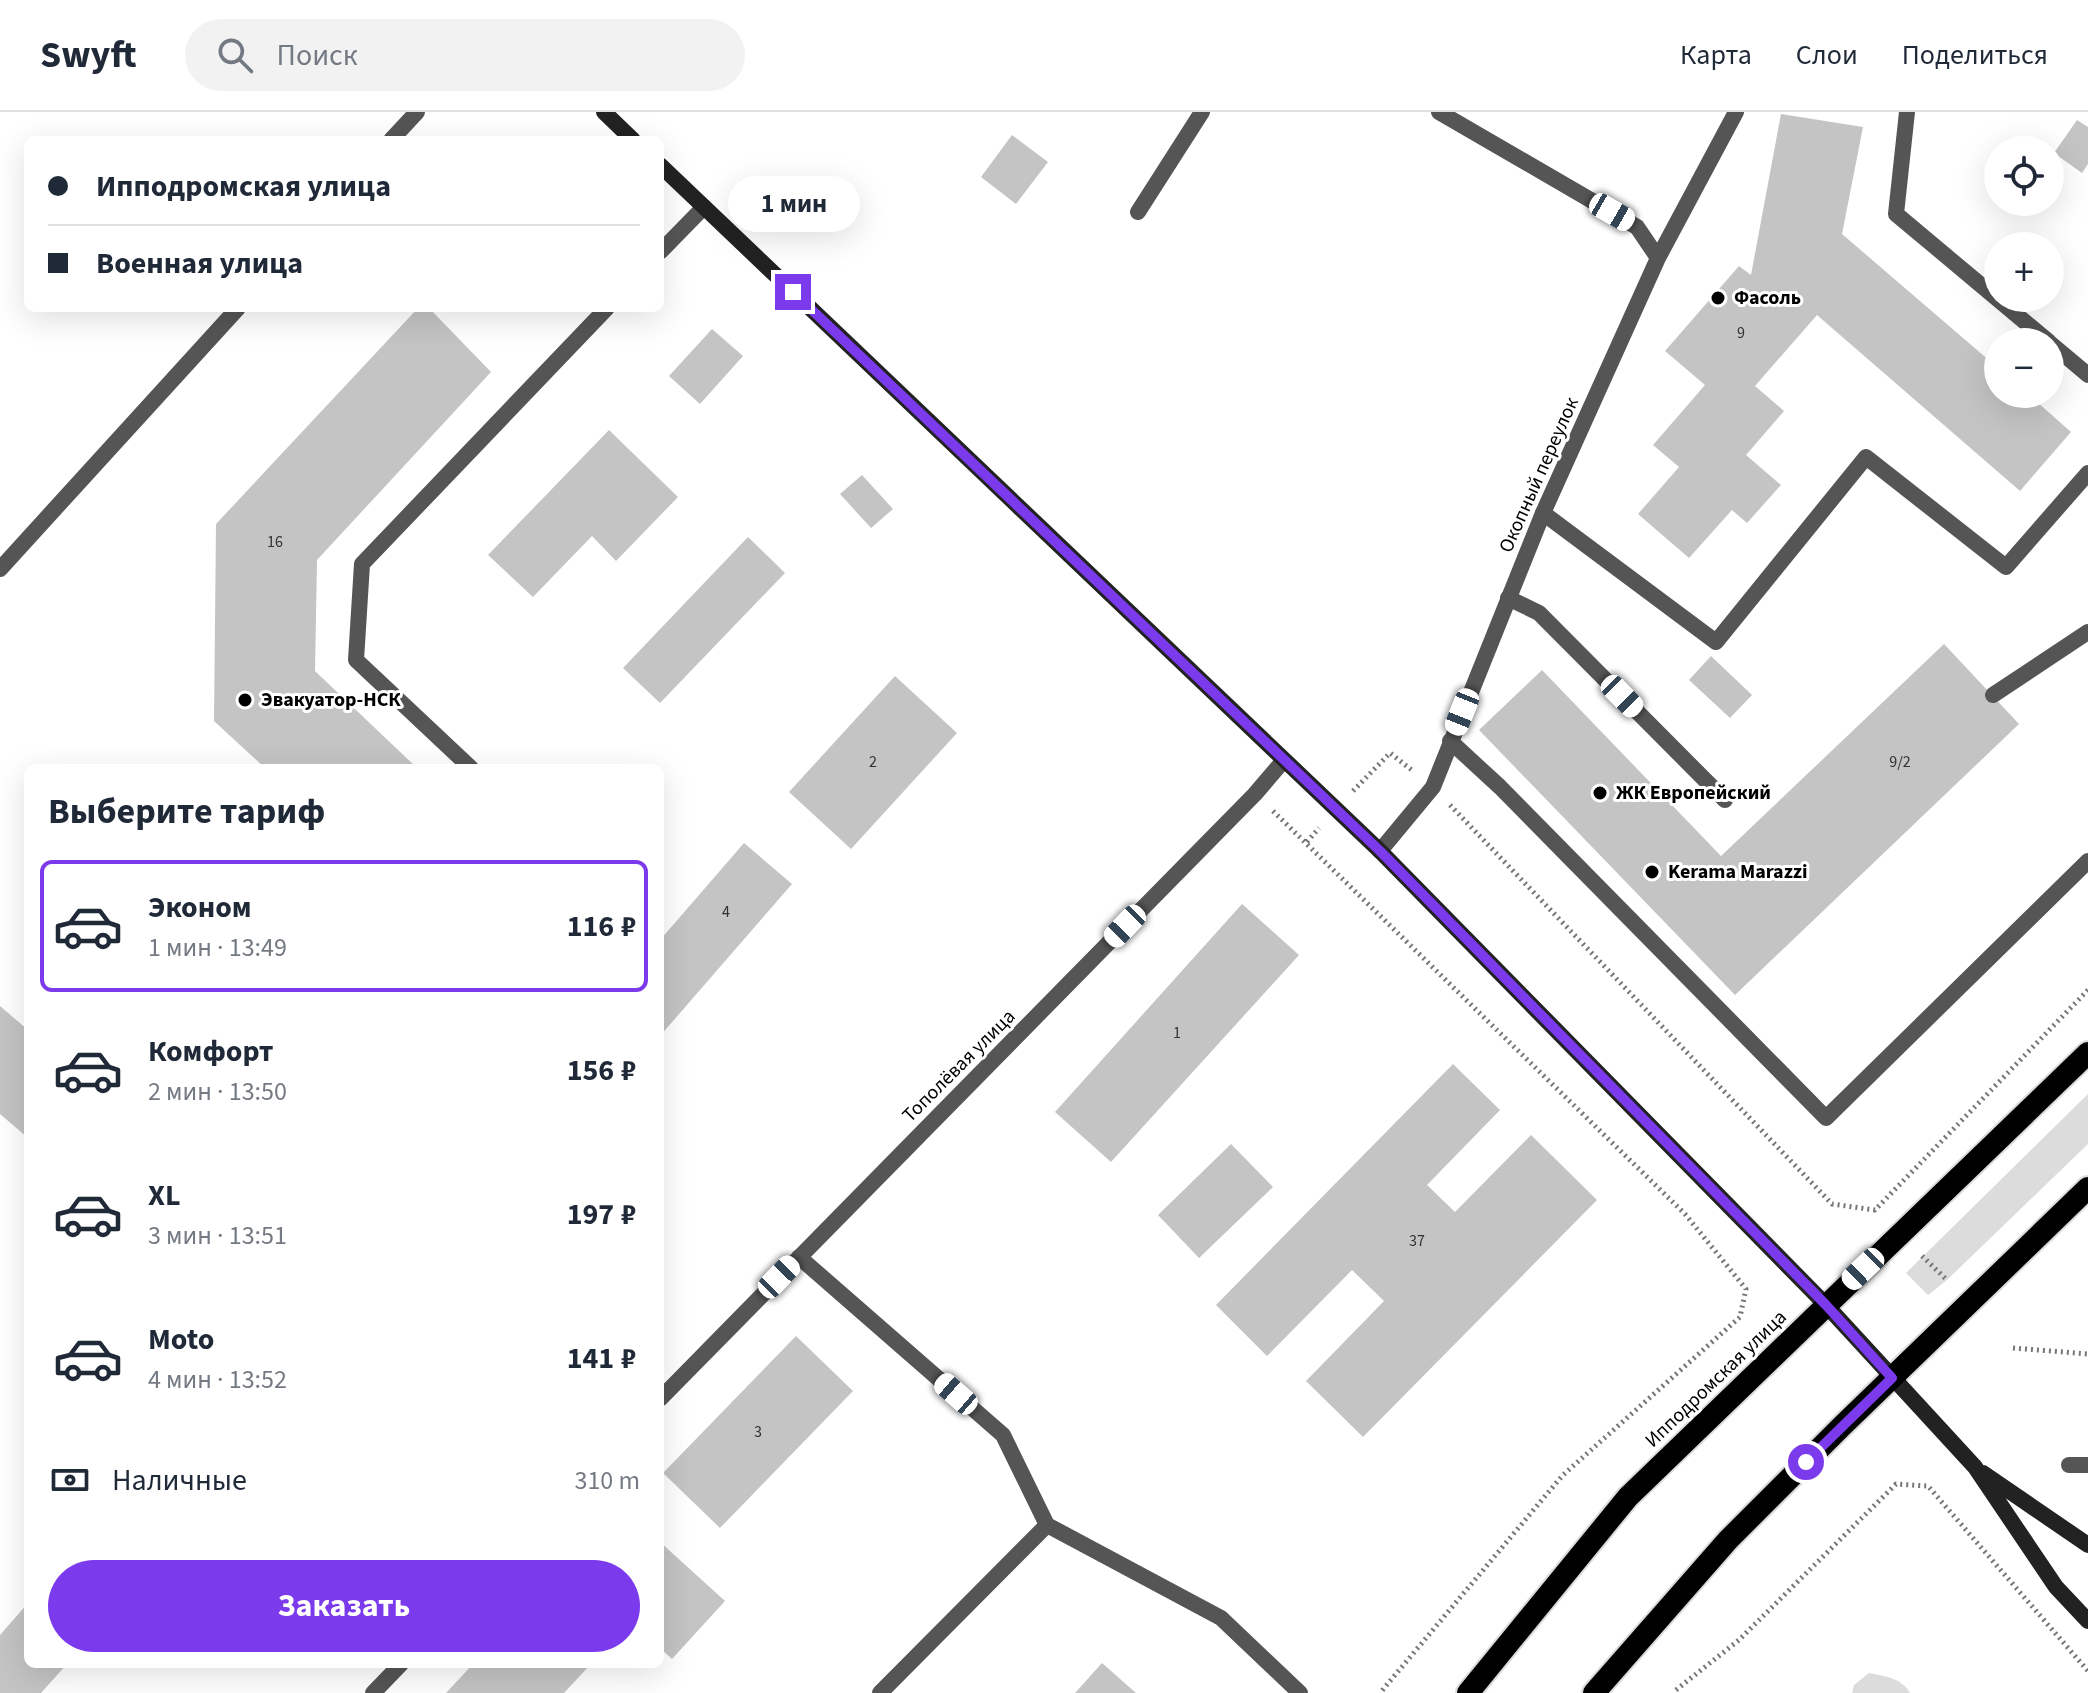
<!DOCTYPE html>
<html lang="ru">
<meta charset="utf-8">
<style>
:root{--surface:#fff;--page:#f2f2f3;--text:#1f2937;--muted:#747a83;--line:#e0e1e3;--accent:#7c3aed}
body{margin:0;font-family:"Source Sans 3",sans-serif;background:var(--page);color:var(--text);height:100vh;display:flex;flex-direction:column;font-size:30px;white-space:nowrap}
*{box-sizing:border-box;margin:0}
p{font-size:26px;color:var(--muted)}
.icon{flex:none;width:44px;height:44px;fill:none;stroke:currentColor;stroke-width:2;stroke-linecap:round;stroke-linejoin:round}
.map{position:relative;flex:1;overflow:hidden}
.details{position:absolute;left:24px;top:652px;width:640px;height:904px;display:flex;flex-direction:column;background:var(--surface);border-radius:12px;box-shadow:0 8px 32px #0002}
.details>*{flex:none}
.guide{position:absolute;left:24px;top:24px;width:640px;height:176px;border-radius:12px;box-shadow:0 8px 32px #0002;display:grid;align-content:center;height:176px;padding:0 24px;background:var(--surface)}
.buttons{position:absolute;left:1984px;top:24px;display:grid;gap:16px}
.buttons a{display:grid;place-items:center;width:80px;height:80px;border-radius:50%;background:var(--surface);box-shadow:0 8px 32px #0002;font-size:40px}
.end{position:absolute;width:36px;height:36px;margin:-18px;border:10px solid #7c3aed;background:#fff;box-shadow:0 0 0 4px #fff}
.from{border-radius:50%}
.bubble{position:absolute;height:56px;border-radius:28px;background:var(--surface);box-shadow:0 8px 32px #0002;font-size:26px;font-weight:700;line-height:56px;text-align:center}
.car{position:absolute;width:24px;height:48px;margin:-24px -12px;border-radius:10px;box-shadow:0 0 6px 2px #0007;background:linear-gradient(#fff 24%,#345 0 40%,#fff 0 76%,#345 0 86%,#fff 0)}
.guide b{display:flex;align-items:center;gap:28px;height:76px;font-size:30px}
.guide b+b{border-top:2px solid var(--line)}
.guide i{width:20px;height:20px;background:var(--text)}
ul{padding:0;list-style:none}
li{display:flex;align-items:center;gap:24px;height:132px;margin:0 16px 12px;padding:0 8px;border:4px solid transparent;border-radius:12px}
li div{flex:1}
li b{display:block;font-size:30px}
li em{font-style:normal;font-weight:700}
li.active{border-color:var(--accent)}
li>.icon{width:72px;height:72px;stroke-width:1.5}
h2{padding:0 24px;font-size:36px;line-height:96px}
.pay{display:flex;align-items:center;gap:20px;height:88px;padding:0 24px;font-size:30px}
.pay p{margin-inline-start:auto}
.action{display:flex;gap:16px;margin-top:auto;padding:16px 24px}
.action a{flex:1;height:92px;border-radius:48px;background:var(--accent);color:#fff;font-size:32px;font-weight:700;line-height:92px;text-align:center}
header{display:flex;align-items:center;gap:48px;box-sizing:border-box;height:112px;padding:0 40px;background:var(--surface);border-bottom:2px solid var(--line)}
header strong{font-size:38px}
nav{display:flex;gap:44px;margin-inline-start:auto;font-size:28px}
.search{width:560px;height:72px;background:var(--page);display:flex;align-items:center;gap:20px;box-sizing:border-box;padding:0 28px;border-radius:44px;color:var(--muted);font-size:30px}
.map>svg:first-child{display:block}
</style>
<header>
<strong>Swyft</strong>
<div class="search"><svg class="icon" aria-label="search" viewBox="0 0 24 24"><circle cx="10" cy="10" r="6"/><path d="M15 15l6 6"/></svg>Поиск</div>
<nav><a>Карта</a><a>Слои</a><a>Поделиться</a></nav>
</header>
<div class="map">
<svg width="2088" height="1581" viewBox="0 0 2088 1581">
<rect width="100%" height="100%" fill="#fff"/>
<!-- green -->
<path fill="#dcdcdc" d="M2088 982V1032L1947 1168 1928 1183 1906 1161Z
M1869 1561C1884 1564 1902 1566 1910 1581H1852L1854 1573Z"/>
<!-- building -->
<path fill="#c4c4c4" d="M1781 2 1863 15 1842 122 1998 256V282H2028L2071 320 2020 379 1817 203 1755 274 1784 299 1746 343 1781 373 1747 411 1732 398 1689 446 1638 402 1679 355 1653 333 1705 273 1665 239 1739 154 1751 163Z
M2077 8 2088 15V52L2082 61 2054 41Z
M1012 23 1048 50 1016 92 981 65Z
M418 196H429L491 260 317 448 315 559 417 656H265L214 609 216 412Z
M712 217 743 244 700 292 669 264Z
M609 318 678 385 616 449 592 424 533 485 488 443Z
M862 363 893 397 871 416 840 382Z
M748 425 785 461 660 591 623 556Z
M1944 532 2019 612 1735 883 1479 618 1542 558 1721 744Z
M1711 544 1752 583 1730 606 1689 568Z
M895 564 957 621 851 737 789 680Z
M744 731 792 772 660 924V828Z
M1242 792 1299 843 1111 1050 1055 1000Z
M0 894 28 918V1026L0 1002Z
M1453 952 1500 998 1427 1073 1455 1100 1531 1023 1597 1088 1363 1325 1306 1269 1384 1189 1352 1158 1267 1244 1216 1193Z
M1231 1032 1273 1075 1199 1146 1158 1103Z
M796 1224 853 1279 720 1416 663 1361Z
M660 1430 725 1489 672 1547 660 1536Z
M28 1491V1552H67L41 1581H0V1523Z
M1102 1551 1136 1581H1075Z
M473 1552H591L564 1581H446Z"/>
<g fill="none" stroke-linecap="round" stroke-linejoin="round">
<!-- trunk casing -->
<g stroke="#dbdbdb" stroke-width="26">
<path id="trunk" d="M1468 1581 1628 1385 2088 941
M1594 1581 1728 1428 1842 1314 2088 1076"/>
</g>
<!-- path -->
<path stroke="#777" stroke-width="5" stroke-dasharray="2 4" stroke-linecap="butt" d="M1353 679 1390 641 1413 659
M1450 693 1832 1092 1875 1098 2088 878
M1273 699 1685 1102 1746 1177 1740 1205 1562 1364 1380 1581
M1307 730 1319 716
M1922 1144 1947 1168
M2013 1236 2088 1242
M1676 1578 1739 1528 1896 1372 1928 1374 2088 1559"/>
<!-- service -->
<path stroke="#555" stroke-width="16" d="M1907 0 1896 102 2049 230
M391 28 417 0
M1138 100 1202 0
M660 140 704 95
M2050 231 2088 263
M1543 401 1716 530 1866 345 2006 455 2088 361
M0 457 238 196
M1508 486 1539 501 1725 688
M1993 583 2088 520
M1450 629 1500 675 1826 1006 2088 749
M471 656 356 548 362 452 607 196
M880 1581 1047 1413"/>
<!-- pedestrian -->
<path stroke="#555" stroke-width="16" d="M2069 1353H2088"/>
<!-- minor -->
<path stroke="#555" stroke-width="16" d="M1439 0 1637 115 1658 146
M1380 739 1433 675 1543 401 1658 146 1736 0
M799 1145 1003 1323 1047 1413 1221 1506 1300 1581
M660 1287 1255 682 1284 648
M373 1581 401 1552"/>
<!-- secondary -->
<path stroke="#222" stroke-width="16" d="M604 0 633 28
M660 53 1380 739 1826 1193 1975 1355 2056 1475 2088 1509
M1983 1361 2088 1433"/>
<!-- trunk -->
<use href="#trunk" stroke="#000" stroke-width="22"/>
</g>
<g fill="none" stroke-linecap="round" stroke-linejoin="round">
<!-- route -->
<path stroke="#7c3aed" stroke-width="10" d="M793 180 1380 739 1826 1193 1892 1266 1806 1350"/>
</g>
<!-- markers -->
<g fill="#000" stroke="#fff" stroke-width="3">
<circle cx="1718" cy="186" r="8"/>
<circle cx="245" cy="588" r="8"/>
<circle cx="1600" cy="681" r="8"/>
<circle cx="1652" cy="760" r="8"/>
</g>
<g text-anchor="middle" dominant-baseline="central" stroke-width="6" stroke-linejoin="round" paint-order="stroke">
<!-- number labels -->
<g font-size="16" fill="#313131">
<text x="1741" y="221">9</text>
<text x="275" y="430">16</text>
<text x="873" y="650">2</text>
<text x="1900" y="650">9/2</text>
<text x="726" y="800">4</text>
<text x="1177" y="921">1</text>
<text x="1417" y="1129">37</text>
<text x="758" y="1320">3</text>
</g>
<!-- poi labels -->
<g font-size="20" font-weight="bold" fill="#000" stroke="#fff" text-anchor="start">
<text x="1734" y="186">Фасоль</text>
<text x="261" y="588">Эвакуатор-НСК</text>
<text x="1616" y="681">ЖК Европейский</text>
<text x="1668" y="760">Kerama Marazzi</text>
</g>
<!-- street labels -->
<g font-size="20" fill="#000" stroke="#fff">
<text transform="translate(1539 363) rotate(-66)">Окопный переулок</text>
<text transform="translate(959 954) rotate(-45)">Тополёвая улица</text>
<text transform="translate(1716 1267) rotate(-44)">Ипподромская улица</text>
</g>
</g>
</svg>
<div class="buttons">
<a><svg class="icon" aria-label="locate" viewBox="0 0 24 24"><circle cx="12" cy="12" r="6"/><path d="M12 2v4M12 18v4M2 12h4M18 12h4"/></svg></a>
<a>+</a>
<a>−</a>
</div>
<i class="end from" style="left:1806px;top:1350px"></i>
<i class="end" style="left:793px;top:180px"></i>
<div class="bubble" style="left:728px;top:64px;width:132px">1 мин</div>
<i class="car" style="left:1612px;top:100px;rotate:120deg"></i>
<i class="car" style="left:1622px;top:584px;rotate:135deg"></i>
<i class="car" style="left:1462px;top:600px;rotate:202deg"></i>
<i class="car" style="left:1125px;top:814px;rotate:224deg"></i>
<i class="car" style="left:1863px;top:1157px;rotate:226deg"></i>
<i class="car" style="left:779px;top:1165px;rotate:44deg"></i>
<i class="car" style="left:956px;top:1282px;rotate:311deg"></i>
<div class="guide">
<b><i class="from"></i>Ипподромская улица</b>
<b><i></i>Военная улица</b>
</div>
<section class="details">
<h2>Выберите тариф</h2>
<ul>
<li class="active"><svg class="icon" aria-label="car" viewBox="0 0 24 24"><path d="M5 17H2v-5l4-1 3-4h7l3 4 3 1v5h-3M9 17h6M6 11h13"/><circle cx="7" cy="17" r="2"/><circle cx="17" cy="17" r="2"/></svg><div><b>Эконом</b><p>1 мин · 13:49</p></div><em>116 ₽</em></li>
<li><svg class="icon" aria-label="car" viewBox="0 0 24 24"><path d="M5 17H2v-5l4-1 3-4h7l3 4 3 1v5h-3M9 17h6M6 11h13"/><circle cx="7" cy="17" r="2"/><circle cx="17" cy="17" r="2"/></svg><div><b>Комфорт</b><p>2 мин · 13:50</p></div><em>156 ₽</em></li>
<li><svg class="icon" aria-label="car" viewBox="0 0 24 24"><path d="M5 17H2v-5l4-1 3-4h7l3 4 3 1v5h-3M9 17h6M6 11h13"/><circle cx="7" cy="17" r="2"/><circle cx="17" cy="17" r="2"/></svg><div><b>XL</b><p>3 мин · 13:51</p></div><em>197 ₽</em></li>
<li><svg class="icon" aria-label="car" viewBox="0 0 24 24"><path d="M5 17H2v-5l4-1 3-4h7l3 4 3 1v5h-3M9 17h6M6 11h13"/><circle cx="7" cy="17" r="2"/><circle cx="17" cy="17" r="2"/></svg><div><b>Moto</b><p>4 мин · 13:52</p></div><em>141 ₽</em></li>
</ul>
<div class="pay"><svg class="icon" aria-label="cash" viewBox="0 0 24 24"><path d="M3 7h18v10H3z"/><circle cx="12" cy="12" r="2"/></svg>Наличные<p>310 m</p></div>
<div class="action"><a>Заказать</a></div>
</section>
</div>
